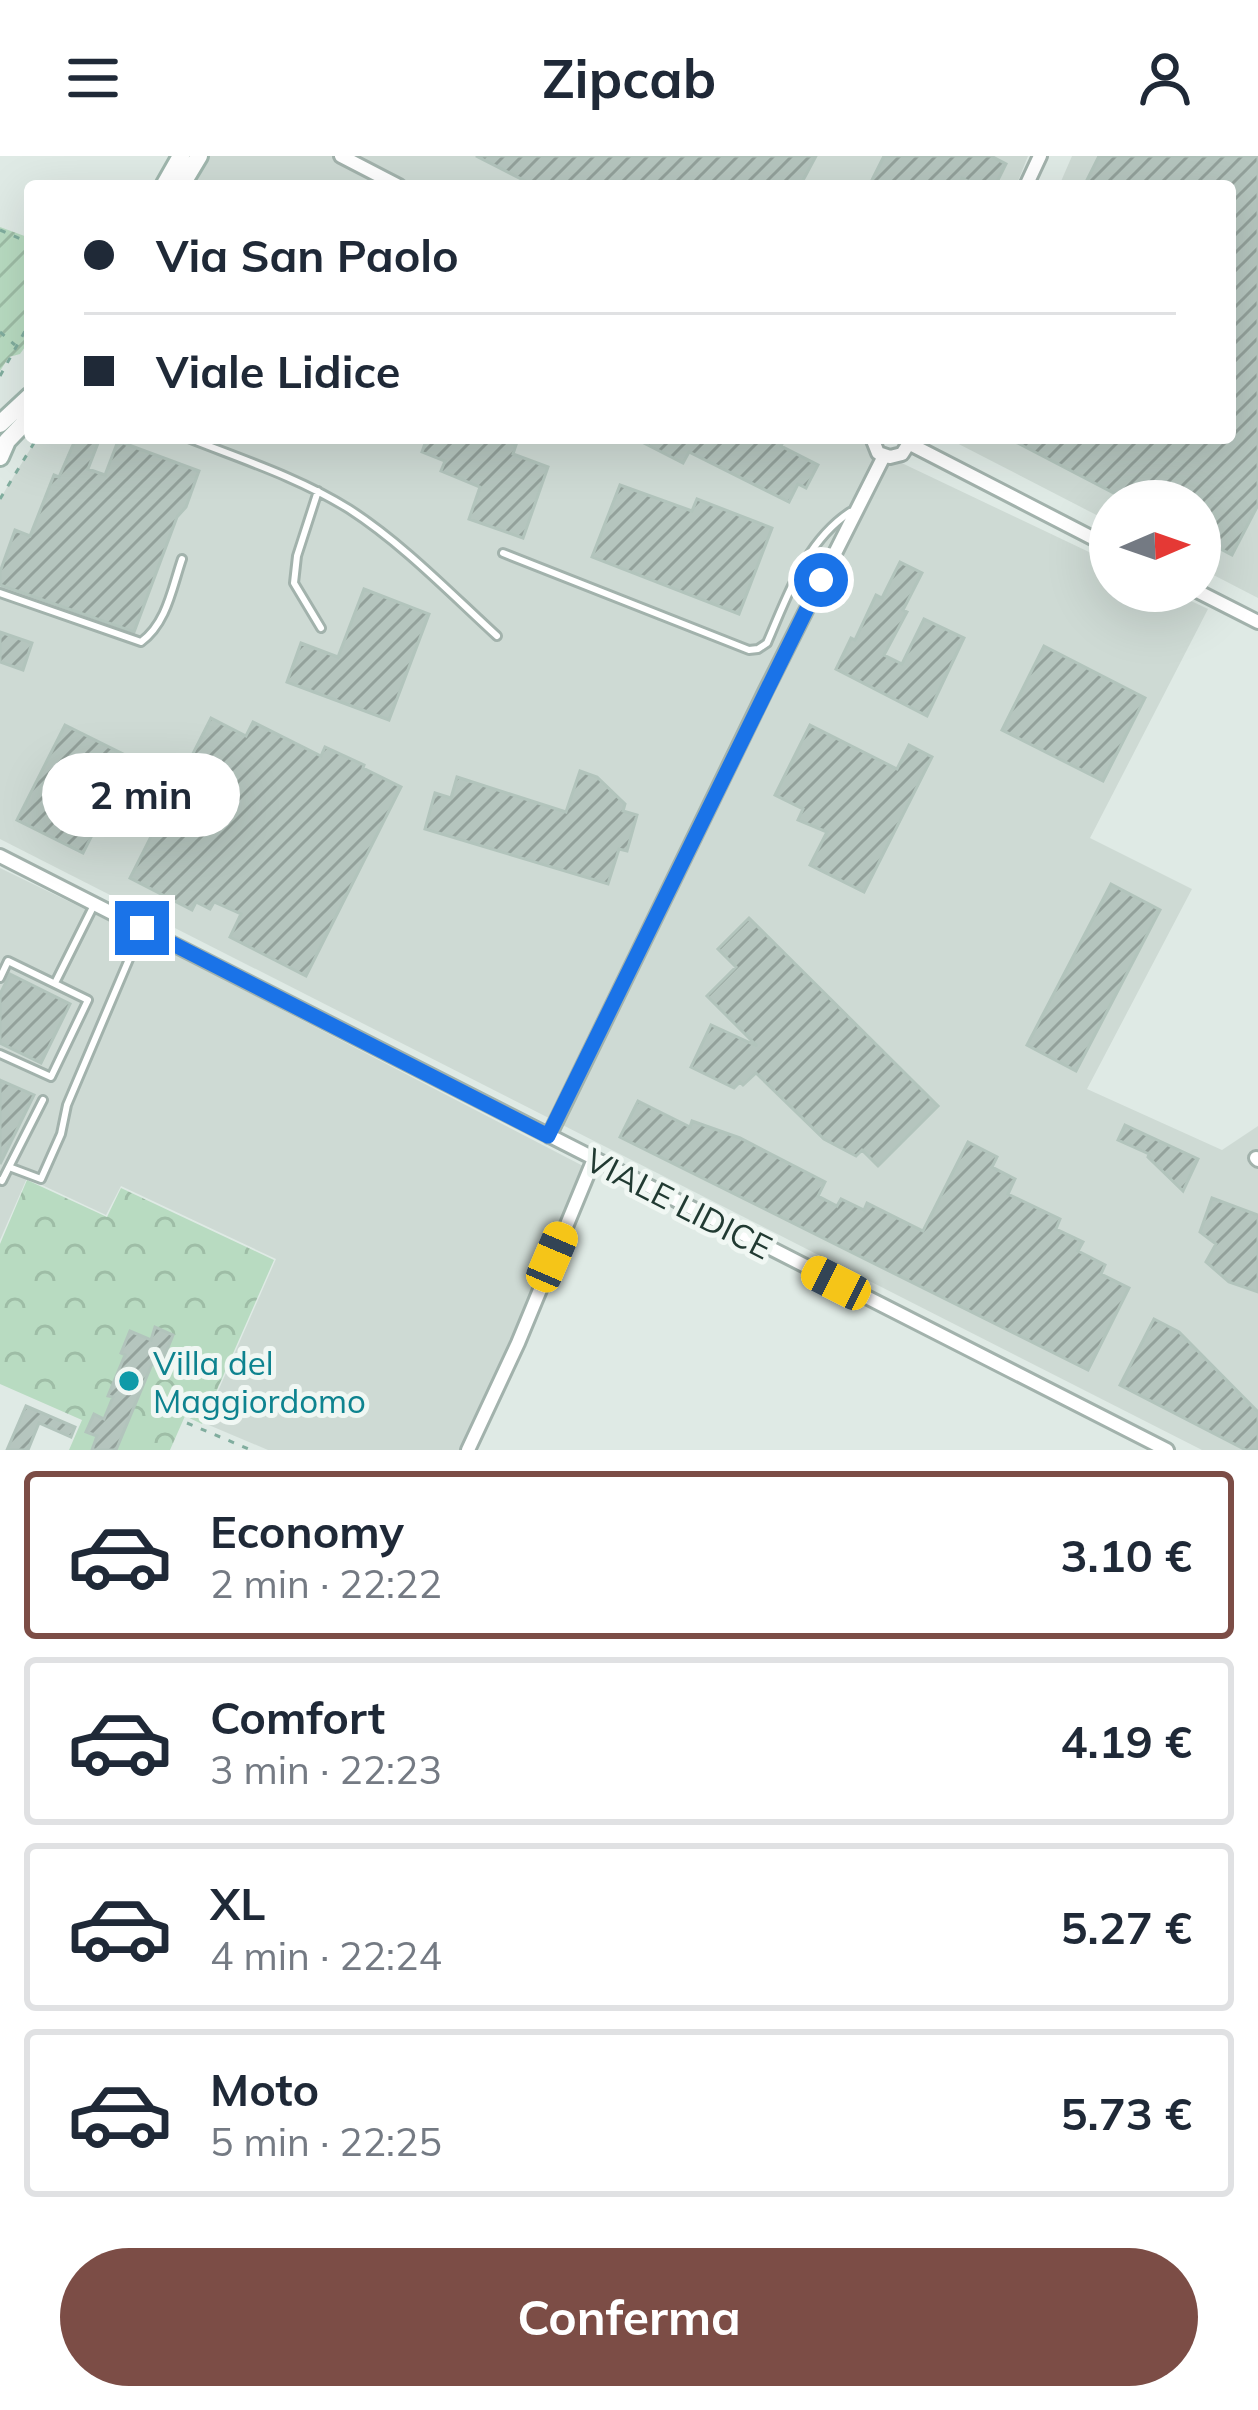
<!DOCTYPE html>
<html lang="it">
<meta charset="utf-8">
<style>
:root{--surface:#fff;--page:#f6f6f7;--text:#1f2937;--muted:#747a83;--line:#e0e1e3;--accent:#7c4d46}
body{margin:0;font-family:Mulish,sans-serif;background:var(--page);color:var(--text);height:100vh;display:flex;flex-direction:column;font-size:45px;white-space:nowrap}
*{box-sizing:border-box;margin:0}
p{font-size:39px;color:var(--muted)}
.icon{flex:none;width:66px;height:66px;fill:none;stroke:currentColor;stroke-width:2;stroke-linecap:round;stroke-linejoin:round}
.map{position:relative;height:1294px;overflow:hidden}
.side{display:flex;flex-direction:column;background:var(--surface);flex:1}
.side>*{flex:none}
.top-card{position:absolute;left:24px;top:24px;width:1212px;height:264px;border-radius:12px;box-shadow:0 12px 48px #0002;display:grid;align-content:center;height:264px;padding:0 60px;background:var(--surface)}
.needle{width:78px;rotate:88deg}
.controls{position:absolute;left:1089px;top:324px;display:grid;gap:24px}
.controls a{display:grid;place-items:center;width:132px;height:132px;border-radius:50%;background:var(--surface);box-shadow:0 12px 48px #0002;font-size:60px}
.end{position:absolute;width:54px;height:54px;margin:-27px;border:15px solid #1a73e8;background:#fff;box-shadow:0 0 0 6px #fff}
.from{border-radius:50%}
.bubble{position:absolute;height:84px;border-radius:42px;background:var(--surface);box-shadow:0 12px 48px #0002;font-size:39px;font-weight:700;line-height:84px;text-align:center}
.car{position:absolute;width:36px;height:72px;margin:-36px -18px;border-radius:15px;box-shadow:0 0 9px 3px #0007;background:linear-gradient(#f5c518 24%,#345 0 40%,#f5c518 0 76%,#345 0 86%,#f5c518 0)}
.top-card b{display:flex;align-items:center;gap:42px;height:114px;font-size:45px}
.top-card b+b{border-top:3px solid var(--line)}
.top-card i{width:30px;height:30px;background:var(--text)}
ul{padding:21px 0 0;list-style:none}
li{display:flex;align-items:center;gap:36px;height:168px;margin:0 24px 18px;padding:0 36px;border:6px solid var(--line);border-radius:12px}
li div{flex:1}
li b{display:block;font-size:45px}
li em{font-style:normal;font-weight:700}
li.selected{border-color:var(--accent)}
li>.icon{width:108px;height:108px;stroke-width:1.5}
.primary-button{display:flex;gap:24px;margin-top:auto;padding:24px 60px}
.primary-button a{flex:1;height:138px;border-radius:72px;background:var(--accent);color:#fff;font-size:48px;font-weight:700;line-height:138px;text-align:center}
header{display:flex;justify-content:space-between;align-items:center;height:156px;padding:0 60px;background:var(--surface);font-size:54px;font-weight:700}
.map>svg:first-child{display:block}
</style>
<header><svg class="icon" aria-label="menu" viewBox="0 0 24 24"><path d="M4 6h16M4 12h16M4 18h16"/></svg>Zipcab<svg class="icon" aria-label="person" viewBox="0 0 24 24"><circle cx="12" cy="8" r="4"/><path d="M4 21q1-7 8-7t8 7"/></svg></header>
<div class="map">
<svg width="1258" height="1294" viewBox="0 0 1258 1294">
<defs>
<pattern id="forest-crowns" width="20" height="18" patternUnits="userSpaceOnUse" patternTransform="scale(3)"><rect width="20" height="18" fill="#b8dbc1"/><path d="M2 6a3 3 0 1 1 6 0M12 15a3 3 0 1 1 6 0" fill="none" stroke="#9ebda6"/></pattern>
<pattern id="garden-furrows" width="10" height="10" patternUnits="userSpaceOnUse" patternTransform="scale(3)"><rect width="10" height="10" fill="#b8dbc1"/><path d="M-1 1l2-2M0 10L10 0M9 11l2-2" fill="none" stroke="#9ebda6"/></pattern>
<pattern id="building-hatch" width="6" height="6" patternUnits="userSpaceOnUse" patternTransform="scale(3)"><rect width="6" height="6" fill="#b5c5be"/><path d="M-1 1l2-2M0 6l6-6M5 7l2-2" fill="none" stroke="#93a19b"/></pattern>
</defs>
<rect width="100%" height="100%" fill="#dfeae5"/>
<!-- built -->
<path fill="#cedad4" d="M206 0H1028L1016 30H188Z
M1072 0H1258V442L1200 412V345H1110V366L947 282H1230V30H1059Z
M37 282H872L868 291 1110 406V435H1170L1208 453 1090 682 1192 733 1087 933 1222 994 1258 970V1294H1202L0 683V343Z
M0 712 134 777 585 1011 509 1190 460 1294H268L204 1267 276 1103 121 1030 106 1059 27 1022 0 1084Z"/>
<!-- forest -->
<path fill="url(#forest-crowns)" d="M27 1024 107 1061 121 1032 274 1104 202 1268 185 1260 170 1294H69L82 1264 0 1228V1088Z"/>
<!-- garden -->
<path fill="url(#garden-furrows)" d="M0 71 30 82V184L20 198 9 201 0 215Z"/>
<!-- building -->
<path fill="url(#building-hatch)" stroke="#b2c4bc" stroke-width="3" d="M476 0H816L800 30H535Z
M884 0H991L1006 8 995 30H977L962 22 958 30H869Z
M1099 0H1258V349L1232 399 1200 382V345H1129L1008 282H1230V30H1084Z
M76 282H100L88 313 105 319 118 285 199 315 186 351 177 361 134 476 0 429V416L15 374 30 380 54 319 59 321Z
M427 282H498L516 289 513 298 548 311 523 382 469 363 480 331 441 315 445 305 422 296Z
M634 282H785L781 290 818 309 806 332 798 328 789 346 689 296 683 307Z
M620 329 692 355 697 343 772 372 739 458 592 401Z
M900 406 922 417 903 454 907 456 884 499 902 508 924 463 964 482 927 560 836 513 851 482 855 484 876 439 882 442Z
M364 433 429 458 389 564 287 526 301 487 338 501Z
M0 476 32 487 23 514 0 506Z
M1044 490 1145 542 1103 625 1002 574Z
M211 562 246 580 253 566 321 600 325 591 364 609 363 612 401 631 306 820 230 781 241 758 214 746 210 753 196 746 192 754 130 722Z
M65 569 131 602 83 697 17 664Z
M810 569 897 613 909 589 932 601 864 736 810 709 827 676 798 664 803 653 775 639Z
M580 615 597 621 625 648 623 655 637 659 627 695 619 693 608 728 425 673 435 637 451 642 457 621 566 656Z
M1111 728 1160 754 1076 915 1027 889Z
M749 762 938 950 878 1010 862 994 856 1000 824 983 756 917 743 929 740 926 734 932 691 911 711 869 757 890 707 840 736 811 718 793Z
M10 818 70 848 41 907 0 887V838Z
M0 924 34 939 0 1008Z
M638 945 690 971 692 965 740 982 825 1026 818 1040 837 1050 841 1043 864 1054 867 1047 923 1075 968 986 997 1001 992 1011 1015 1023 1008 1038 1060 1063 1056 1073 1083 1086 1078 1095 1105 1109 1101 1118 1129 1132 1088 1214 620 981Z
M1125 969 1198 1003 1183 1035 1148 1001 1149 998 1118 984Z
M1212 1042 1258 1059V1136L1229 1126 1206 1106 1216 1088 1200 1076Z
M1154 1163 1179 1176 1258 1256V1294H1246L1120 1229Z
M155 1171 173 1179 160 1211 152 1208 116 1294H92L97 1280 86 1276 94 1258 104 1263 113 1241 108 1240 125 1199 121 1197 130 1175 151 1184Z
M26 1250 75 1271 71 1281 39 1267 28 1294H7Z"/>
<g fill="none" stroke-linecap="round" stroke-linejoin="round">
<!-- lane casing -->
<g stroke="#a2b2ac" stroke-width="12">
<path id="lane" d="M188 282C241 303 300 322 349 353 403 388 449 436 497 480
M318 335 297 400 294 427 321 472
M503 397 749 494 758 493 767 487C788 439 805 386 850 356
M0 437 141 486C167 467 172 432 182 403
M0 822 8 805 88 844 51 921 0 898
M56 825 93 751
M9 1011 43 944
M0 1024 2 1025 9 1011 41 1023 61 978 67 949 141 775"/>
</g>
<!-- street casing -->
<g stroke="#a2b2ac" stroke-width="18">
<path id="street" d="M341 0 399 30
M1026 30 1040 0
M872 282 878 297 890 301 902 298 911 284
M910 288 1110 391
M1197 435 1258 466
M0 700 1167 1294
M549 980 766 534 884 300
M1256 1002 1258 1004
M468 1294 518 1187 594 1003"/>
</g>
<!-- secondary casing -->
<g stroke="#9fb6ad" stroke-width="22">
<path id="secondary" d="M164 30 181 0
M181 30 199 0
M0 268 30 240
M0 301 7 285 30 261"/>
</g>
<!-- path -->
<path stroke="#80ad9e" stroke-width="3" stroke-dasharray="6 9" stroke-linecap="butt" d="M0 74 30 87
M0 176 15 189
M0 220 30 166
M0 343 37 282
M187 1267 251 1294"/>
<!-- lane -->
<use href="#lane" stroke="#fff" stroke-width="6"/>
<!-- street -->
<use href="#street" stroke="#fff" stroke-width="12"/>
<!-- secondary -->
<use href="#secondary" stroke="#fff" stroke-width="16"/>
</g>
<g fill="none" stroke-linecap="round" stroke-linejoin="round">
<!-- route -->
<path stroke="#1a73e8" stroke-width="15" d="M142 772 548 980 821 424"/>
</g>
<!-- markers -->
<circle fill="#0f9aa8" stroke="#f0f7f3" stroke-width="4.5" cx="129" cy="1225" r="12"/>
<g text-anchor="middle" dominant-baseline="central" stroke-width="10" stroke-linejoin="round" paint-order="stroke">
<!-- street labels -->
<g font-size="33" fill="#213a32" stroke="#f0f7f3">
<text transform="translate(679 1047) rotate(27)">VIALE LIDICE</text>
</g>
<!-- culture labels -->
<g font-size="33" fill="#0d838f" stroke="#f0f7f3" text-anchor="start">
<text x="153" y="1206">Villa del<tspan x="153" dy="38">Maggiordomo</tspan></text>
</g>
</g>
</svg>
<div class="controls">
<a><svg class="needle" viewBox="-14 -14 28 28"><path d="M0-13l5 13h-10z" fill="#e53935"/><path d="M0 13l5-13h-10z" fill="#747a83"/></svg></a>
</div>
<i class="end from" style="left:821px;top:424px"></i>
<i class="end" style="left:142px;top:772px"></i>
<div class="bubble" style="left:42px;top:597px;width:198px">2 min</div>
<i class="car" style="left:552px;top:1101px;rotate:23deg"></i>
<i class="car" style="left:836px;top:1127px;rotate:297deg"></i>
<div class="top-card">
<b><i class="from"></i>Via San Paolo</b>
<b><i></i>Viale Lidice</b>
</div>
</div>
<section class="side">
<ul>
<li class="selected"><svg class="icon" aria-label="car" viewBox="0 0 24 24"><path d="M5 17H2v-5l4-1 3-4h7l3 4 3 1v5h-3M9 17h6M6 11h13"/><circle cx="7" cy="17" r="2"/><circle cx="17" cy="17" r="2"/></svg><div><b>Economy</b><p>2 min · 22:22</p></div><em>3.10 €</em></li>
<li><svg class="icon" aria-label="car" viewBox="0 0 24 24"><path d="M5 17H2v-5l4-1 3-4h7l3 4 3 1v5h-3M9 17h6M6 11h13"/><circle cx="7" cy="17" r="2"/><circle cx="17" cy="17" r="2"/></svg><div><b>Comfort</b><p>3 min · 22:23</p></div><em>4.19 €</em></li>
<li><svg class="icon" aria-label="car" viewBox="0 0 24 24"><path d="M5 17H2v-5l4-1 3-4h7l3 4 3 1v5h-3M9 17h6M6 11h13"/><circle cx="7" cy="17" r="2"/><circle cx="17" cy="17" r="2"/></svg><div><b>XL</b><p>4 min · 22:24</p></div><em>5.27 €</em></li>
<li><svg class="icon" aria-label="car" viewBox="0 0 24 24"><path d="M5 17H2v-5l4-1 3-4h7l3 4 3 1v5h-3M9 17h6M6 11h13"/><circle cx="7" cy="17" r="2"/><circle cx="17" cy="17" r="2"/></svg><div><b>Moto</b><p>5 min · 22:25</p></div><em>5.73 €</em></li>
</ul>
<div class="primary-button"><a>Conferma</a></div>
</section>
